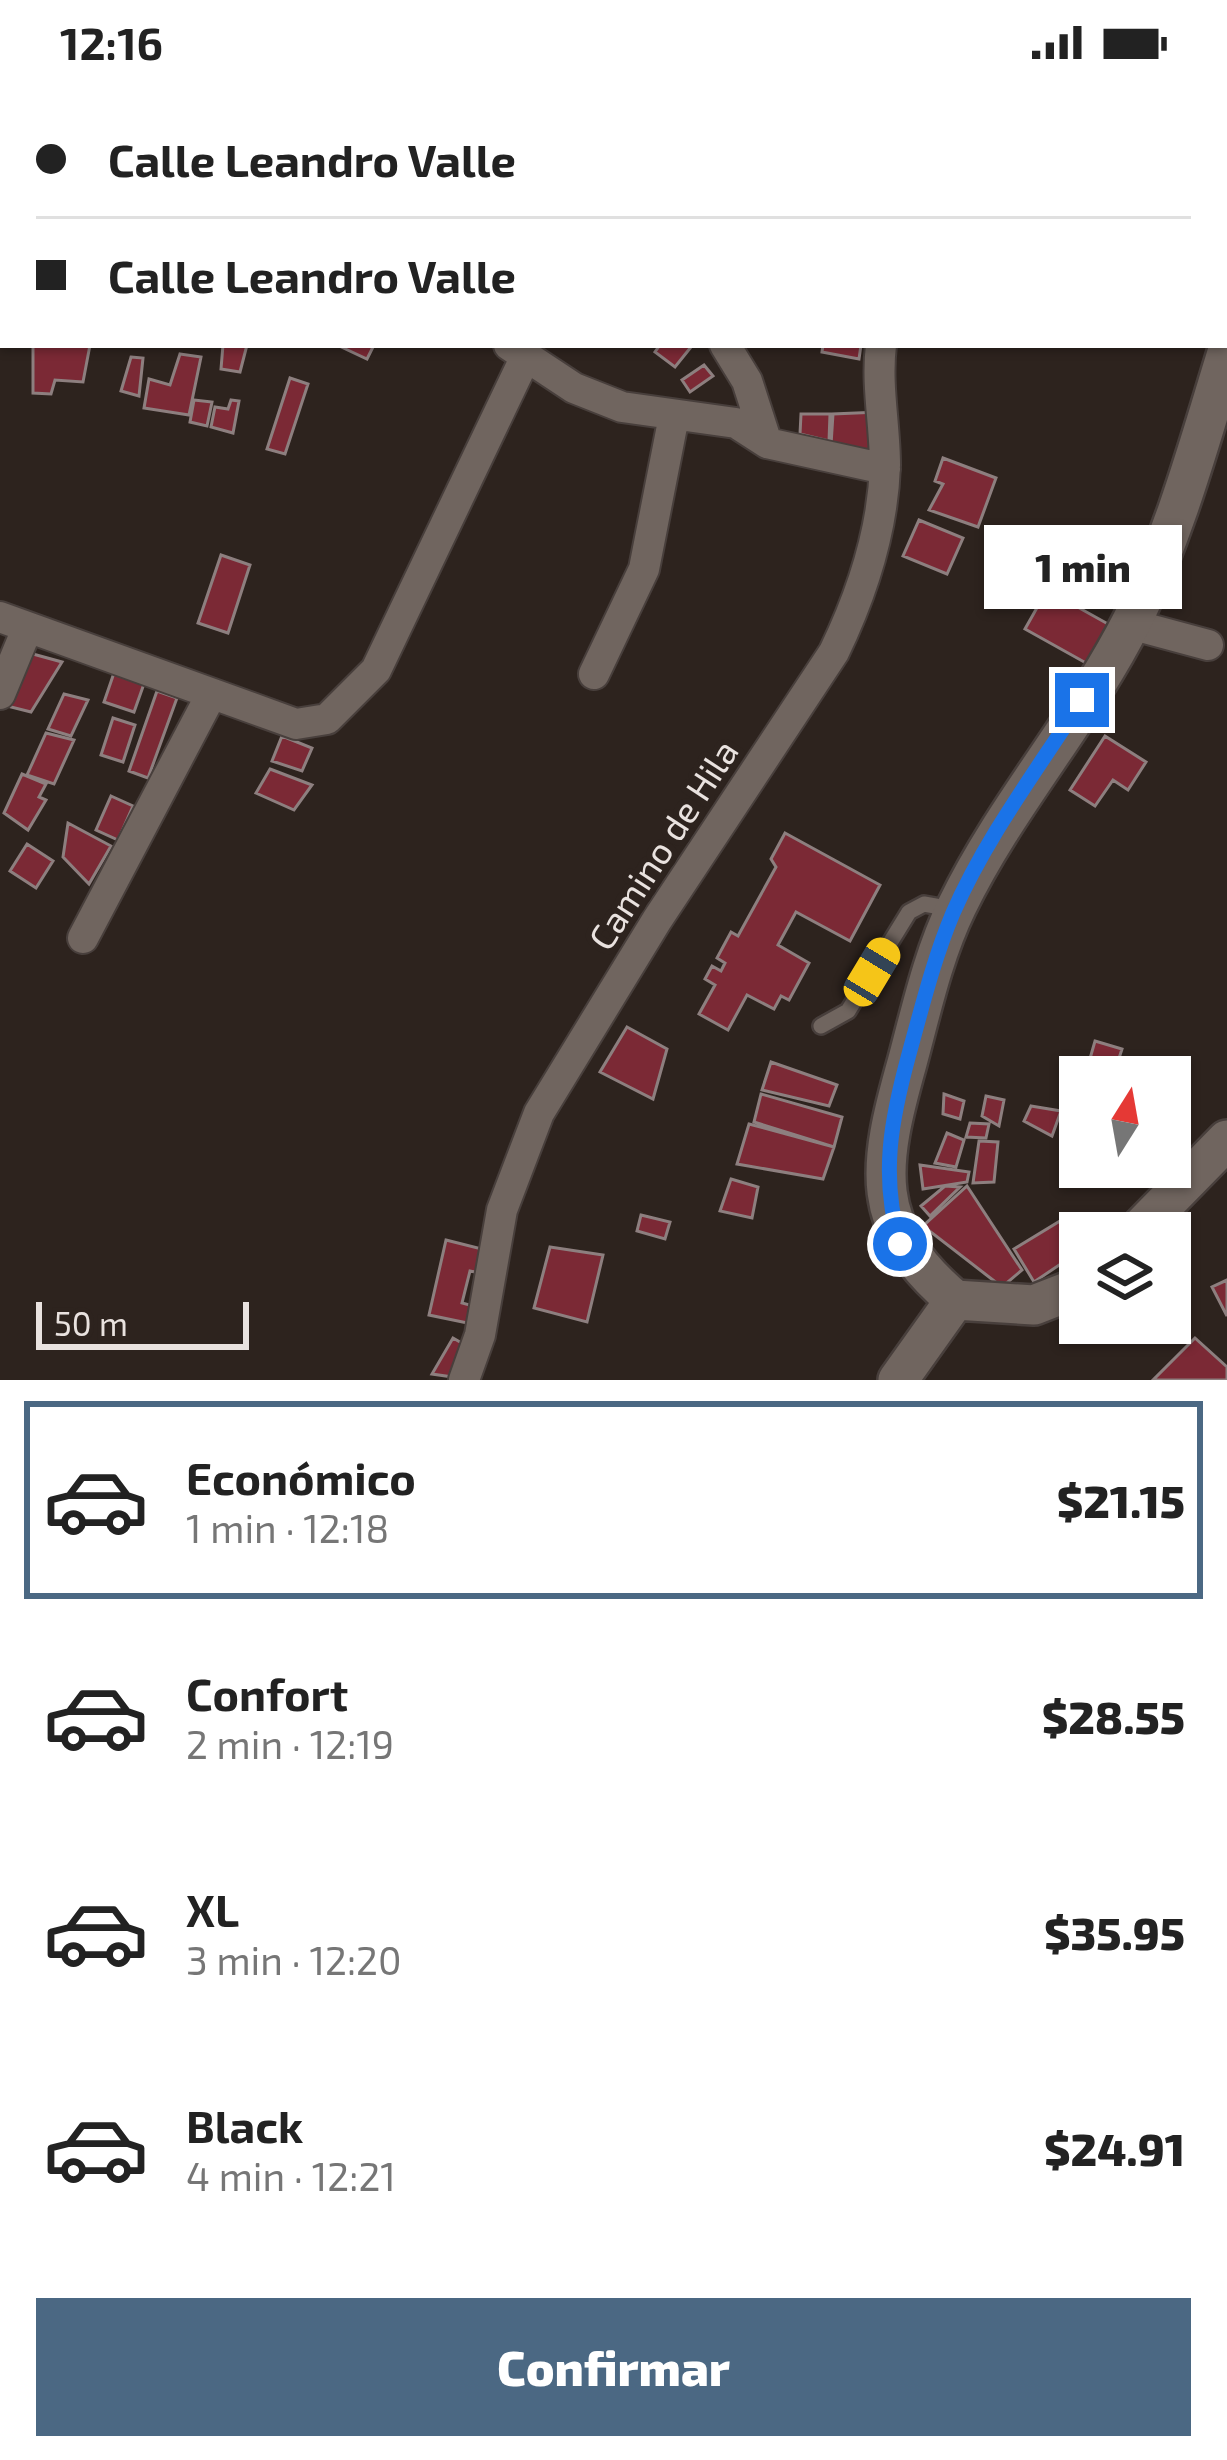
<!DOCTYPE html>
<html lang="es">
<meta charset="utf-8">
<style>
:root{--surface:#fff;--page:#f6f6f6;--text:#222;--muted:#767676;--line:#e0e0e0;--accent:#4b6883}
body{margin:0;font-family:"Exo 2",sans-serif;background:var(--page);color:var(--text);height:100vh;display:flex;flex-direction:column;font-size:45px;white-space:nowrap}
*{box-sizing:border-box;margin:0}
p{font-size:39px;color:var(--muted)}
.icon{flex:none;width:66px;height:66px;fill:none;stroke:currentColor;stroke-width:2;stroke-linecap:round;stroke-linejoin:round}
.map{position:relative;height:1296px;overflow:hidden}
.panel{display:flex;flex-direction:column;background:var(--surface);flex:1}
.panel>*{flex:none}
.guide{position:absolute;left:0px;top:0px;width:1227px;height:264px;box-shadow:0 3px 9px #0004;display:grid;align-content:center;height:264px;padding:0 36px;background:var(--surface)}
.needle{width:78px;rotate:11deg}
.tools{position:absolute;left:1059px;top:972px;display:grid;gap:24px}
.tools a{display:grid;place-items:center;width:132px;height:132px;border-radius:0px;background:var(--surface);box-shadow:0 3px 9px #0004;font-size:60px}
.scale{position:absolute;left:36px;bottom:30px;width:213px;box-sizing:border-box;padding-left:12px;border:6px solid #e9e2df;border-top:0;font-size:33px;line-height:42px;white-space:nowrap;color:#e9e2df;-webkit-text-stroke:9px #2d231e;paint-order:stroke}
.end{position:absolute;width:54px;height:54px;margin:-27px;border:15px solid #1a73e8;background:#fff;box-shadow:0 0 0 6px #fff}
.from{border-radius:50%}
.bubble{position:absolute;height:84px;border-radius:0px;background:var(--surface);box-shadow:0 3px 9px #0004;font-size:39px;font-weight:800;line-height:84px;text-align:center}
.car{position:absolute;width:36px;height:72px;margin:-36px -18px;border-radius:15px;box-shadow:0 0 9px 3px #0007;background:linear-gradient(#f5c518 24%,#345 0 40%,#f5c518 0 76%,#345 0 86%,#f5c518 0)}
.guide b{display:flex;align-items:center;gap:42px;height:114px;font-size:45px}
.guide b+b{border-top:3px solid var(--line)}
.guide i{width:30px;height:30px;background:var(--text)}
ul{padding:21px 0 0;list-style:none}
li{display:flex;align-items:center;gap:36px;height:198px;margin:0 24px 18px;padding:0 12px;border:6px solid transparent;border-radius:0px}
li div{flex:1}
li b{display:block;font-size:45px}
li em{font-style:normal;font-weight:800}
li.on{border-color:var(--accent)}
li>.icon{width:108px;height:108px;stroke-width:1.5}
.primary-button{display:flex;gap:24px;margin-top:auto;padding:24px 36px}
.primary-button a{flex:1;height:138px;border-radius:0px;background:var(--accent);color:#fff;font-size:48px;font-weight:800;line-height:138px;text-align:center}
.status{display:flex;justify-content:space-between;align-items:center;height:84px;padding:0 60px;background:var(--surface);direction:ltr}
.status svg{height:33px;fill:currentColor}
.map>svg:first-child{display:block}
</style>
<div class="status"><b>12:16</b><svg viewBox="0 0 49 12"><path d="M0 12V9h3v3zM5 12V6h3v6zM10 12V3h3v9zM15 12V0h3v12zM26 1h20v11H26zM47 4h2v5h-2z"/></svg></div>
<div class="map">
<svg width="1227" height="1296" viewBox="0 0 1227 1296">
<rect width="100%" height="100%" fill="#2d231e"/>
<!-- building -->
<path fill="#7b2935" stroke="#8d7f7f" stroke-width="3" d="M568 0H658L656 3Z
M33 261H90L83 298 55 296 51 310 33 309Z
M223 261H247L240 288 221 285Z
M337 261H374L367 275Z
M660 261H688L691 263 675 283 655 268Z
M823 261H861L859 275 822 268Z
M180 270 201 273 189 331 144 324 149 295 170 301Z
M131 273 143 274 139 312 121 307Z
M704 281 713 292 690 308 682 296Z
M290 294 308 300 285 370 267 365Z
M194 316 212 318 207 342 190 338Z
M231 316 239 317 233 349 211 343 215 323 228 325Z
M879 328V372L831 361 833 330Z
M801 330H830L829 357 800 350Z
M943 374 996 394 978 443 929 426 943 400 935 397Z
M919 436 963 454 947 490 903 472Z
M221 471 250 481 228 549 198 539Z
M1047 506 1117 545 1095 584 1025 545Z
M22 567 62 578 31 628 3 621Z
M115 586 145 597 134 628 104 618Z
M157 607 177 614 148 694 129 687Z
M64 610 88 616 71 652 48 645Z
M113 634 135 641 123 678 101 671Z
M46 649 74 656 54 700 27 691Z
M282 652 312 664 302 687 272 677Z
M1105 652 1146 678 1128 706 1113 696 1095 722 1070 706Z
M270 685 312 701 294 726 256 709Z
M22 690 46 700 39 713 46 716 28 746 4 729Z
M111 712 133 722 118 756 96 746Z
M68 739 111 762 89 800 63 773Z
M785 749 880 801 850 857 796 828 778 861 809 879 789 916 781 912 774 925 747 911 728 946 699 930 715 901 705 895 712 882 721 887 725 879 717 874 731 848 738 852 776 783 771 775Z
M27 760 53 777 36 804 10 787Z
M627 943 667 965 653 1015 600 988Z
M1095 957 1122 965 1113 993 1087 985Z
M771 978 837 1001 829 1022 762 1006Z
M761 1010 842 1033 834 1063 754 1038Z
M944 1010 964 1017 960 1035 943 1030Z
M986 1012 1004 1016 999 1042 982 1032Z
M1031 1022 1061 1027 1052 1052 1024 1037Z
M970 1039 989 1040 986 1054 966 1053Z
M749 1040 834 1063 823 1095 737 1080Z
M947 1049 964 1056 956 1083 935 1079Z
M979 1057 998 1058 994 1098 973 1099Z
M920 1081 969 1088 967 1098 923 1105Z
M731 1095 758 1103 752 1134 720 1127Z
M945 1102 960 1103 930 1132 921 1122Z
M967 1102 1022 1186 1002 1203 923 1142Z
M641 1131 670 1138 665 1155 637 1147Z
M1065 1134 1080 1167 1034 1198 1014 1165Z
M446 1156 490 1167 485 1190 470 1187 462 1219 481 1224 477 1241 429 1231Z
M550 1163 603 1171 587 1238 534 1224Z
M1227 1196V1232L1212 1203Z
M453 1254 486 1273 473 1296 432 1290Z
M1195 1254 1227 1283V1296H1153Z"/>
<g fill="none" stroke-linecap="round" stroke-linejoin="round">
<!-- service casing -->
<g stroke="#483f3c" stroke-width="20">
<path id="service" d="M821 942 848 927 909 828 924 820 952 825"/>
</g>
<!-- minor casing -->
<g stroke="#483f3c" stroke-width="34">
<path id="minor" d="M811 3 812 0
M1020 3 1022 0
M0 38H3
M509 261 574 304 622 323 736 339 767 359 885 385
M725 261 747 297 767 359
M0 533 296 640 327 635 376 586 526 272
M1130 540 1208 561
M594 590 644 485 674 332
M0 610 27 545
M83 854 211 611
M464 1296 480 1251 502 1126 539 1029 657 836 834 568C862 510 883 447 885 381 885 341 876 301 881 261"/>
</g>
<!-- tertiary casing -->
<g stroke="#483f3c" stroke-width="44">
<path id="tertiary" d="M1136 1149 1227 1056
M955 1216C867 1142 878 1082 907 979 921 927 933 871 957 822 1006 721 1083 635 1133 535 1175 449 1199 360 1227 269
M955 1216 1034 1221 1080 1203
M898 1296 955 1216"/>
</g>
<!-- service -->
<use href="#service" stroke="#70655f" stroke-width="15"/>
<!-- minor -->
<use href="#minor" stroke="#70655f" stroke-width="30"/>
<!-- tertiary -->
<use href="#tertiary" stroke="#70655f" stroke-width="39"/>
</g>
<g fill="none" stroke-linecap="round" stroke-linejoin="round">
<!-- route -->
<path stroke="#1a73e8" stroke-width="15" d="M900 1160C880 1092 891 1036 909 970 922 923 934 874 953 829 986 753 1038 685 1082 616"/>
</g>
<g text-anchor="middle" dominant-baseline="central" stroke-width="12" stroke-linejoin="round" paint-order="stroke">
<!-- street labels -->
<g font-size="36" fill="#e9e2df" stroke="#2d231e">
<text transform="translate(662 760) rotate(-57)">Camino de Hila</text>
</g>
</g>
</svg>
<div class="tools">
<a><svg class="needle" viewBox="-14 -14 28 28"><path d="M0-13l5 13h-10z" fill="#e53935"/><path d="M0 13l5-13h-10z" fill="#767676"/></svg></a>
<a><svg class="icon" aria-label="layers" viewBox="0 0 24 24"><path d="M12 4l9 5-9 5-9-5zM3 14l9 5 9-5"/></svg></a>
</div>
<div class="scale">50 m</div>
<i class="end from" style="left:900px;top:1160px"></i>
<i class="end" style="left:1082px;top:616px"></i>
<div class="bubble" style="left:984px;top:441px;width:198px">1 min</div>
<i class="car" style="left:872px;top:888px;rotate:31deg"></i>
<div class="guide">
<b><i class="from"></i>Calle Leandro Valle</b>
<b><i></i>Calle Leandro Valle</b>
</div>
</div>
<section class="panel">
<ul>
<li class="on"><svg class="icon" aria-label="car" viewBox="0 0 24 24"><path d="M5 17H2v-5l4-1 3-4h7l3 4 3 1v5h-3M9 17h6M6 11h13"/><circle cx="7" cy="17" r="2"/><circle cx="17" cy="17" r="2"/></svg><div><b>Económico</b><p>1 min · 12:18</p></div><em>$21.15</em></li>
<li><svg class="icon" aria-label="car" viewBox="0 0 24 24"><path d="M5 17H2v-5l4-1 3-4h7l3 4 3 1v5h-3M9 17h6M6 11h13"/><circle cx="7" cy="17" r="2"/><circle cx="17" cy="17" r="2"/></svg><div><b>Confort</b><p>2 min · 12:19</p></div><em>$28.55</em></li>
<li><svg class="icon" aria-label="car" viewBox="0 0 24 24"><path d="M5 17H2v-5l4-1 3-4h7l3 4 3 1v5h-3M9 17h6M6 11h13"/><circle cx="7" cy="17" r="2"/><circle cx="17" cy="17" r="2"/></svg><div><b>XL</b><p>3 min · 12:20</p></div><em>$35.95</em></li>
<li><svg class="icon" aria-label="car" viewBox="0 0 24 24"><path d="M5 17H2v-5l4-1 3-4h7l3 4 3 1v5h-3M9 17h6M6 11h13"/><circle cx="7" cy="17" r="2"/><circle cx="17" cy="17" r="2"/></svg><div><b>Black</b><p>4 min · 12:21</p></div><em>$24.91</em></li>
</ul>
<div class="primary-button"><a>Confirmar</a></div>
</section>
